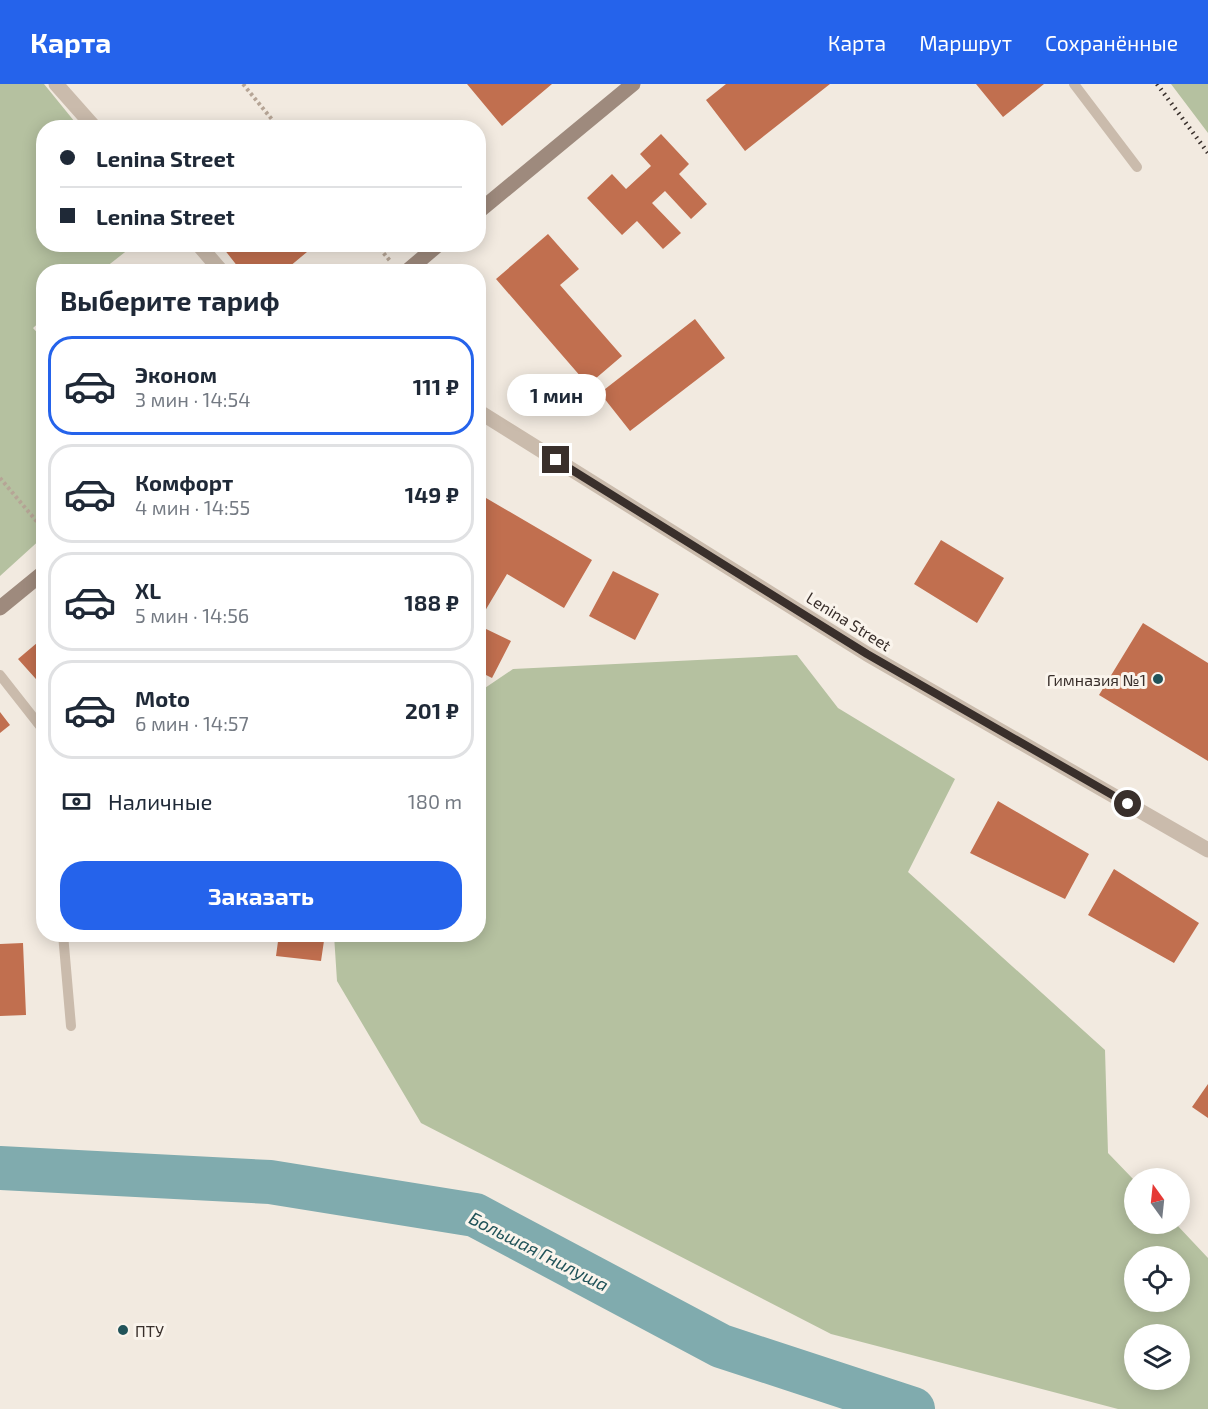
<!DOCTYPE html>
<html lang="ru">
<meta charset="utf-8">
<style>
:root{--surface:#fff;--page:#f6f6f7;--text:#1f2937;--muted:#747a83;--line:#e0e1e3;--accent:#2563eb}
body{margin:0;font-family:"Exo 2",sans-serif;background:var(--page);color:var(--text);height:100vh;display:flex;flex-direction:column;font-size:22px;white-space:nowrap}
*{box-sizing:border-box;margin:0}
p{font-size:20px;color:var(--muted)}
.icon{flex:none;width:33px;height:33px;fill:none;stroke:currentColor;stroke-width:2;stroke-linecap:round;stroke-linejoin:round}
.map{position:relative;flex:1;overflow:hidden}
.sheet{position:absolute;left:36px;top:180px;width:450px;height:678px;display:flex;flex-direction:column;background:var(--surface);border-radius:24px;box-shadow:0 3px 15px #0003}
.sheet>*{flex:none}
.hud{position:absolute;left:36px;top:36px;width:450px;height:132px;border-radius:24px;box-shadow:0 3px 15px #0003;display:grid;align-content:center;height:132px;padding:0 24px;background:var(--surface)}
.needle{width:39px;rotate:345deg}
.tools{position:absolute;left:1124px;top:1084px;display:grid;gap:12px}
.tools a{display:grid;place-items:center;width:66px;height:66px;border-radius:50%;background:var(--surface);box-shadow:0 3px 15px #0003;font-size:30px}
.end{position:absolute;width:27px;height:27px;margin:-14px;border:8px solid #392f2b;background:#fff;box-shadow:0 0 0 3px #fff}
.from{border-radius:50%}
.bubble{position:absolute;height:42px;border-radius:21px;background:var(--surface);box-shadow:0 3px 15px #0003;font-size:20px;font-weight:700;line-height:42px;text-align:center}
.hud b{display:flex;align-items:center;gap:21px;height:57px;font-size:22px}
.hud b+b{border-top:2px solid var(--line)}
.hud i{width:15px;height:15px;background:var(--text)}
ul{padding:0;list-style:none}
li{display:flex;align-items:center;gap:18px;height:99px;margin:0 12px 9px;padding:0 12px;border:3px solid var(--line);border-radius:24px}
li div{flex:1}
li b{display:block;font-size:22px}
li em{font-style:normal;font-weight:700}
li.selected{border-color:var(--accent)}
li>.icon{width:54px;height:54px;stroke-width:1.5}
h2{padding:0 24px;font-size:27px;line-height:72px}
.pay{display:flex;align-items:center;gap:15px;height:66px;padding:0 24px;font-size:22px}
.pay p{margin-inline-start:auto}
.cta{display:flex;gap:12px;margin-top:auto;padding:12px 24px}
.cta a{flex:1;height:69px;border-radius:24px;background:var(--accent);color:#fff;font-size:24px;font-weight:700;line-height:69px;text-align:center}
header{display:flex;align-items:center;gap:36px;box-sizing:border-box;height:84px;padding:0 30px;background:var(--accent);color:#fff}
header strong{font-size:28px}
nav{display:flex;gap:33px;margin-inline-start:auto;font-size:21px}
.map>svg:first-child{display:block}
</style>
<header>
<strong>Карта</strong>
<nav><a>Карта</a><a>Маршрут</a><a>Сохранённые</a></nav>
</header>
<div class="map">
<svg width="1208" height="1325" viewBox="0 0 1208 1325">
<rect width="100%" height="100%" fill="#f2eae0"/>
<!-- green -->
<path fill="#b5c1a0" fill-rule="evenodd" d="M0 0H44L79 43 44 44V160L134 161 101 187 44 188 43 235 33 244 44 256 43 453 0 492Z
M1171 0H1208V49Z
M797 571 838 624 955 695 908 788 1105 966 1108 1069 1134 1096V1140H1176L1208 1174V1325H1118L831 1250 421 1039 337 897 334 851 478 850 479 608 513 585ZM1134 1173H1179V1218H1134ZM1134 1251H1179V1296H1134Z"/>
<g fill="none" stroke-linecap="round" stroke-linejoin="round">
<!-- river -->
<path stroke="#80abae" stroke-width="44" d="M0 1084 270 1098 475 1131 721 1262 913 1325"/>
</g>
<!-- building -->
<path fill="#c16f4f" d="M467 0H552L502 42Z
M726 0H830L745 67 706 16Z
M976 0H1044L1003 33Z
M661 50 689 80 679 90 707 120 691 135 665 107 652 119 681 149 663 165 637 137 622 151 587 114 612 90 626 105 651 82 640 70Z
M548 150 579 185 560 201 622 272 588 301 496 195Z
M220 160H311L313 163 283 188H242Z
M695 235 725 274 630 347 600 309Z
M486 414 592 476 564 524 507 490 482 532 478 530V426Z
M941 456 1004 494 977 539 914 500Z
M613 487 659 510 635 556 589 532Z
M1143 539 1208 579V677L1099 611Z
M484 544 511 557 492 594 478 587V555Z
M44 553V604L18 575Z
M0 628 10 641 0 649Z
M998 717 1089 770 1065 815 970 769Z
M1114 785 1199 839 1174 879 1088 831Z
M279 850H325L321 877 276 872Z
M23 859 26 931 0 932V860Z
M1208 1000V1034L1192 1023Z"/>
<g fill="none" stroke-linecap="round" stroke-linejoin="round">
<!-- path -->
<path stroke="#b6a596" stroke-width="4" stroke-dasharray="3 3" stroke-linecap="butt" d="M243 0 279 44
M376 160 391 178
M0 394 44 446"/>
<!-- lane -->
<path stroke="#cabbac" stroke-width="10" d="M1074 0 1137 83
M0 591 44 647
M63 850 71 942"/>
<!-- street -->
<path stroke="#cabbac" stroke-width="15" d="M56 0 95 44
M198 160 222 188
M478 327 867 570 1208 766"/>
<!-- secondary -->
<path stroke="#9e8a7d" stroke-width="15" d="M478 128 633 0
M406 188 439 160
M0 524 44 488"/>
<!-- rail -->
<path stroke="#392f2b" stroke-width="4.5" stroke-dasharray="1.5 4.5" stroke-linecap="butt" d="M1157 0 1208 69"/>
</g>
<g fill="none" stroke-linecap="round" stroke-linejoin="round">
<!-- route -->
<path stroke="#392f2b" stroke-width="8" d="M556 376 867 570 1128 720"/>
</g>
<!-- markers -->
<g fill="#215359" stroke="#faf4ec" stroke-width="2">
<circle cx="1158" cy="595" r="6"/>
<circle cx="123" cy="1246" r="6"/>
</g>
<g text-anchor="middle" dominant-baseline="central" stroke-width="6" stroke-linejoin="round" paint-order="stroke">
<!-- street labels -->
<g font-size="16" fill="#392f2b" stroke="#faf4ec">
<text transform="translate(849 537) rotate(32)">Lenina Street</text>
</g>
<!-- poi labels -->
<g font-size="16" fill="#392f2b" stroke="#faf4ec" text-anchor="end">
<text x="1146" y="595">Гимназия №1</text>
<text x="135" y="1246" text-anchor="start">ПТУ</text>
</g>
<!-- water labels -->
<g font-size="18" font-style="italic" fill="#215359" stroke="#faf4ec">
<text transform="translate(539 1167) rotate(27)">Большая Гнилуша</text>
</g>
</g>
</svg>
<div class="tools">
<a><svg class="needle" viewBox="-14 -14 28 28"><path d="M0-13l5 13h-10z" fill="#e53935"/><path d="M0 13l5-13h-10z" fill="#747a83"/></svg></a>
<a><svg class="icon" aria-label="locate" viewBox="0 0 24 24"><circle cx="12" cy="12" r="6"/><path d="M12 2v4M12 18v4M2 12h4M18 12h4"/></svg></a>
<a><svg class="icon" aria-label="layers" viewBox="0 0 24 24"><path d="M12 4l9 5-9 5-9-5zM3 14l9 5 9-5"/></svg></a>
</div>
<i class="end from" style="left:1128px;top:720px"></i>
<i class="end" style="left:556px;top:376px"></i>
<div class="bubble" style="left:507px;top:290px;width:99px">1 мин</div>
<div class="hud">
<b><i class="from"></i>Lenina Street</b>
<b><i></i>Lenina Street</b>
</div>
<section class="sheet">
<h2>Выберите тариф</h2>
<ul>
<li class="selected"><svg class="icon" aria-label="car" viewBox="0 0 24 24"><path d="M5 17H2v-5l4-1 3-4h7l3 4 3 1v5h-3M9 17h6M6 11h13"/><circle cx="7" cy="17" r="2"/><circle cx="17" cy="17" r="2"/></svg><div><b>Эконом</b><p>3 мин · 14:54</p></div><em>111 ₽</em></li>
<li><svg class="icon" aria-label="car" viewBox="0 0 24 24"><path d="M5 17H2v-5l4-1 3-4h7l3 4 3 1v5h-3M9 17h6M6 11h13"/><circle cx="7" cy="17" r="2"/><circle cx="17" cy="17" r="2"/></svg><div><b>Комфорт</b><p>4 мин · 14:55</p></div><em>149 ₽</em></li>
<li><svg class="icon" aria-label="car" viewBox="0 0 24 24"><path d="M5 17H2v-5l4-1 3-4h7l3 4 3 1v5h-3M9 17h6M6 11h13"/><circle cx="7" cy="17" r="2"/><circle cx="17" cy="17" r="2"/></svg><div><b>XL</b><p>5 мин · 14:56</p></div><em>188 ₽</em></li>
<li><svg class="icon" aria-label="car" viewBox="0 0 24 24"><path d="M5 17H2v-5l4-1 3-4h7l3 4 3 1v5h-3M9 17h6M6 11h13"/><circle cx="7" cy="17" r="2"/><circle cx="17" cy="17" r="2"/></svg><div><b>Moto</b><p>6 мин · 14:57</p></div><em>201 ₽</em></li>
</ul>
<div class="pay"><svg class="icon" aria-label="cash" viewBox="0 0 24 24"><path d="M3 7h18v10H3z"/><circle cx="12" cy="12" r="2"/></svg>Наличные<p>180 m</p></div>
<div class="cta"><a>Заказать</a></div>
</section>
</div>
